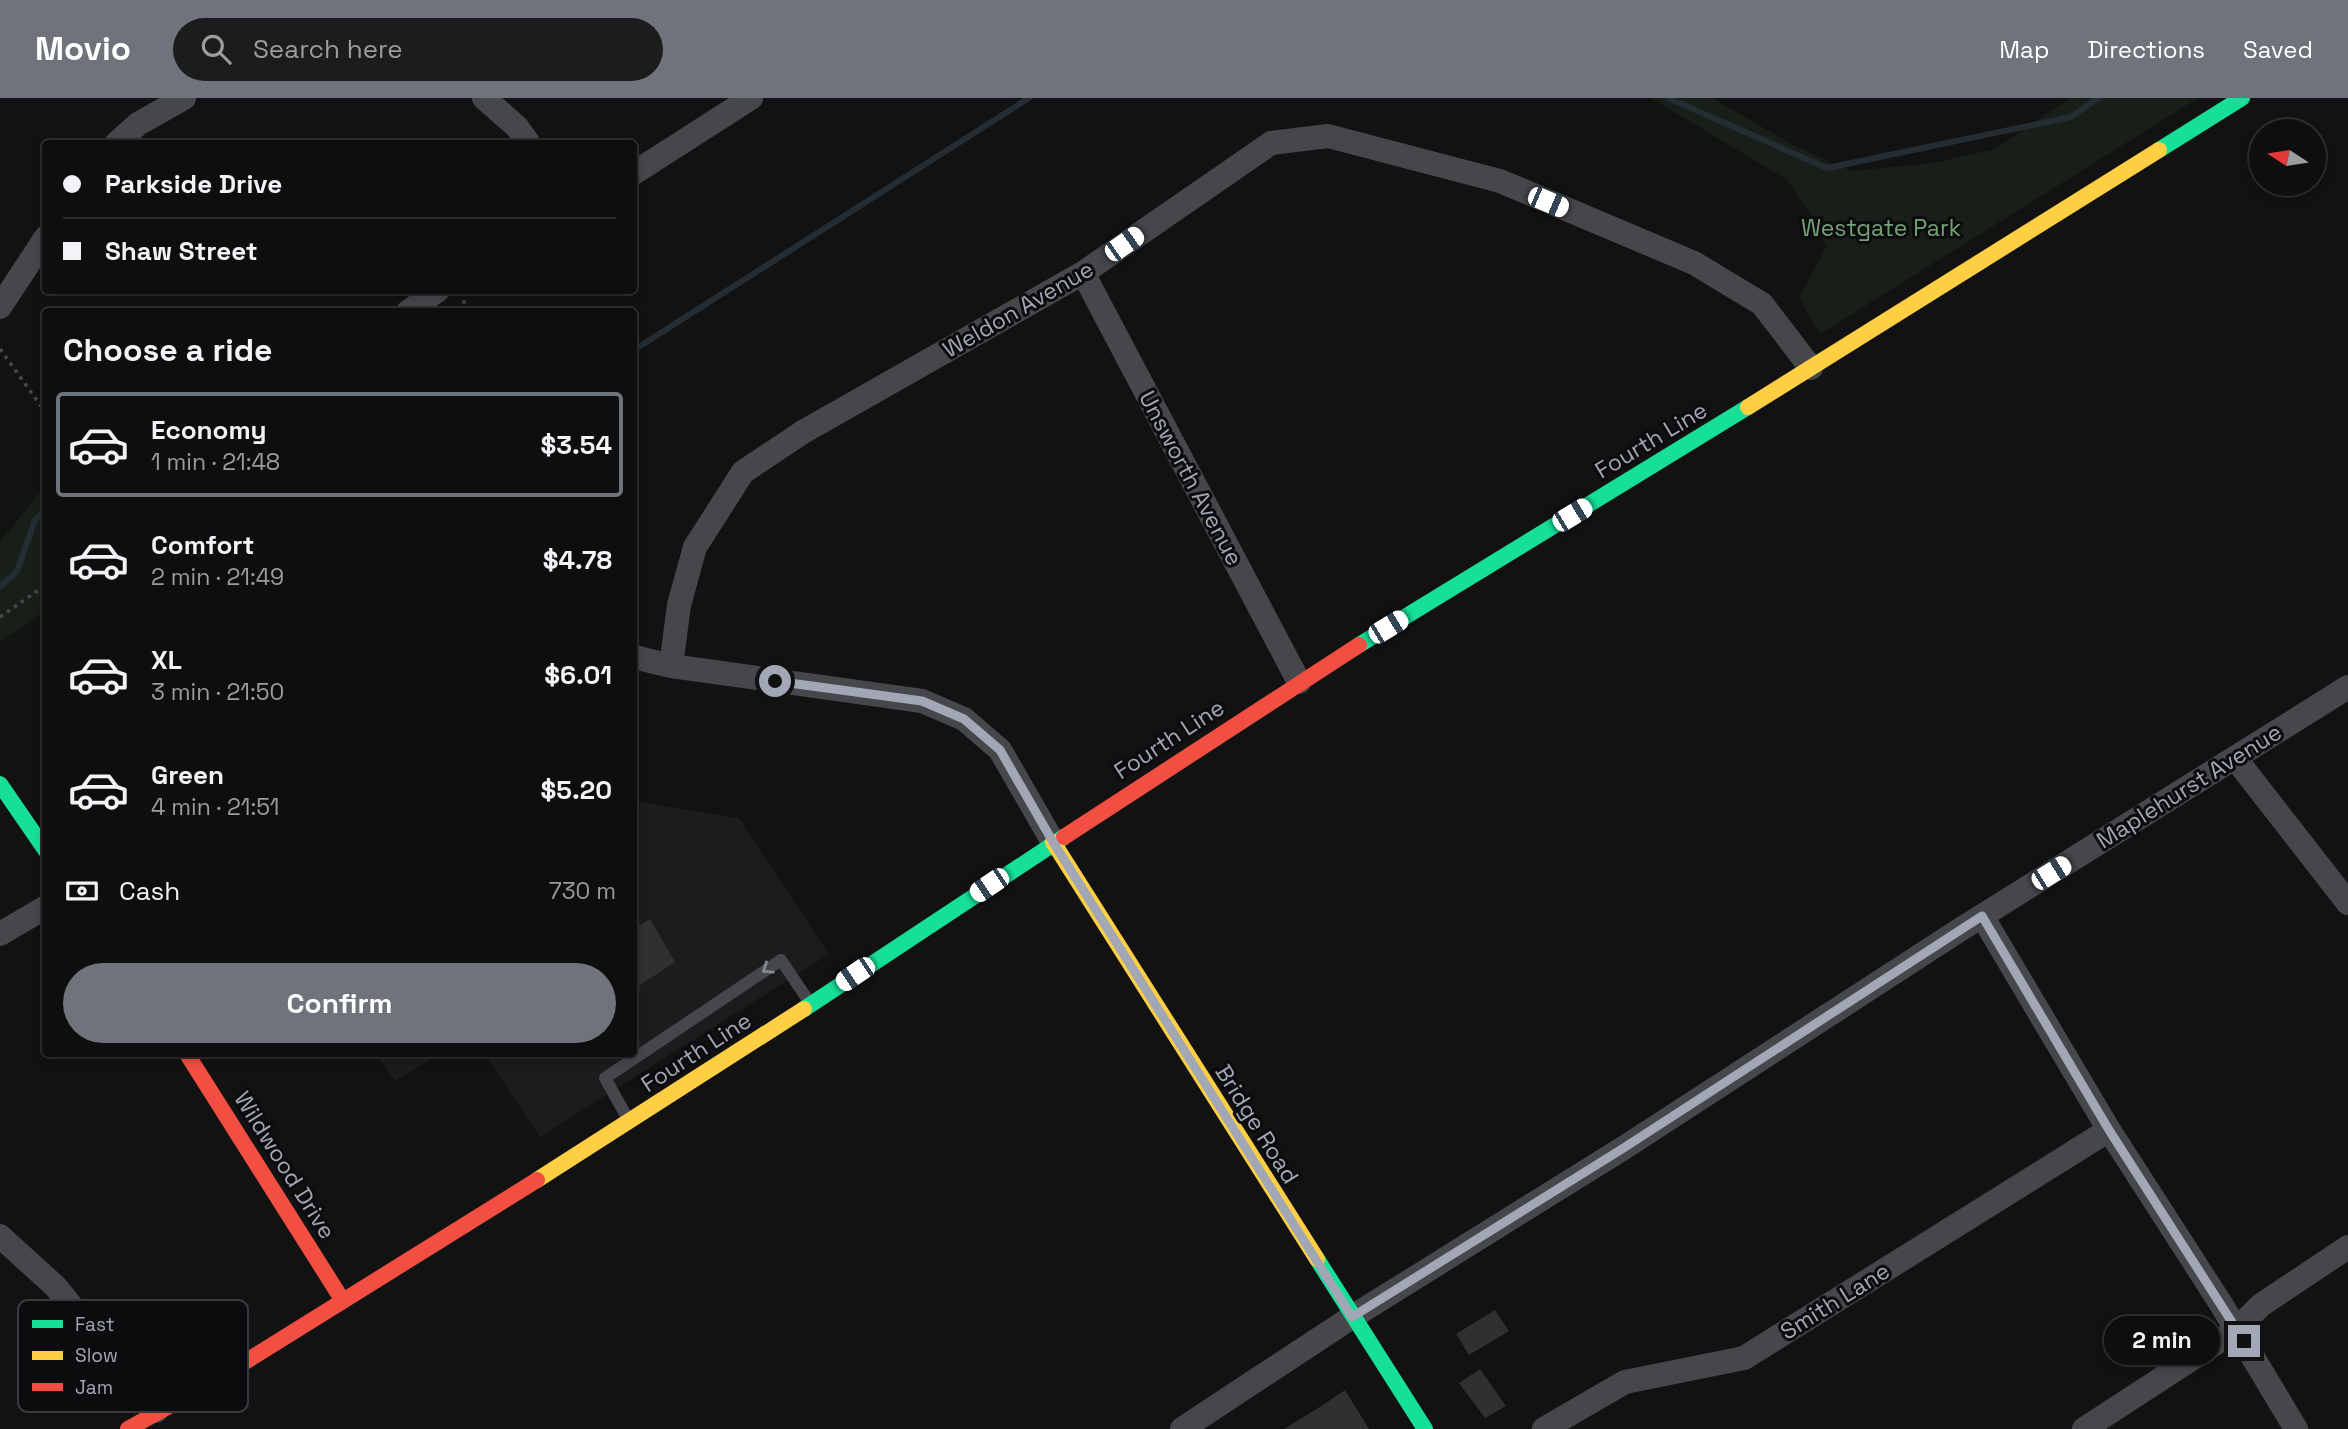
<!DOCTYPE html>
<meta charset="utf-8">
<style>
:root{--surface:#0e0e0e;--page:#1c1c1c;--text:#f1f3f6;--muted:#9b9c9e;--line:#2e2e2e;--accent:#6f737c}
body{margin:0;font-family:"Space Grotesk",sans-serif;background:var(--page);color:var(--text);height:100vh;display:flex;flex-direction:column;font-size:26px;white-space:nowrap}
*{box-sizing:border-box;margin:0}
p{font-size:23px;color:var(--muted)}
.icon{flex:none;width:38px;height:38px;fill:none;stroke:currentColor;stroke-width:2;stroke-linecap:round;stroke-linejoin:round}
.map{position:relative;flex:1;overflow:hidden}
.drawer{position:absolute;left:42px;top:210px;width:595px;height:749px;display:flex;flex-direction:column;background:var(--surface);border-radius:7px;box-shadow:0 4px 10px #0003,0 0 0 2px var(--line)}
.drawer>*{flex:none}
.guide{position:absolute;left:42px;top:42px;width:595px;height:154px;border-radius:7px;box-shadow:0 4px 10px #0003,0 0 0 2px var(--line);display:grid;align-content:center;height:154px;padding:0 21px;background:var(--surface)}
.needle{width:46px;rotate:282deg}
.fabs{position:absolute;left:2249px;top:21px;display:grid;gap:14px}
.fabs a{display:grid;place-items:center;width:77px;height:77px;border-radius:50%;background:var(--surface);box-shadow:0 4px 10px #0003,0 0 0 2px var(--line);font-size:35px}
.end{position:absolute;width:32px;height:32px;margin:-16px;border:9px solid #a1a7b5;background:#111;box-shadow:0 0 0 4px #111}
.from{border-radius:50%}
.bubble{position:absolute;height:49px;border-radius:24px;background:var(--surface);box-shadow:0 4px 10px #0003,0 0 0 2px var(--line);font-size:23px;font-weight:800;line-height:49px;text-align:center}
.car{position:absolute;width:21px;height:42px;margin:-21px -10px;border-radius:9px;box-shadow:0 0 5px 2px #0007;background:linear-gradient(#fff 24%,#345 0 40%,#fff 0 76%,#345 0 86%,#fff 0)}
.guide b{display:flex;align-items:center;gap:24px;height:66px;font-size:26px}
.guide b+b{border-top:2px solid var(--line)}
.guide i{width:18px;height:18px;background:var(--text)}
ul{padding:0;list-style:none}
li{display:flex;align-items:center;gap:21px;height:105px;margin:0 14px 10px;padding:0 7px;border:4px solid transparent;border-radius:7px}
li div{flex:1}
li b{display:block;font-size:26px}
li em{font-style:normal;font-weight:800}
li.selected{border-color:var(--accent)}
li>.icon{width:63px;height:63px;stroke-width:1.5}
h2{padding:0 21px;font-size:32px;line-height:84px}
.pay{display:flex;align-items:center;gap:18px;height:77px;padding:0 21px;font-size:26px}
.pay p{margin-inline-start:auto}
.cta{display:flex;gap:14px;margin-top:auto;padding:14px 21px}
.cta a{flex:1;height:80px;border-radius:42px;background:var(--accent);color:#fff;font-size:28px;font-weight:800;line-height:80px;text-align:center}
header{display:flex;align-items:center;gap:42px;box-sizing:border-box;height:98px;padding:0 35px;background:var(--accent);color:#fff}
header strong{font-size:33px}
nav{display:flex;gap:38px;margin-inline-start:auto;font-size:24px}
.search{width:490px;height:63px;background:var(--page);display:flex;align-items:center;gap:18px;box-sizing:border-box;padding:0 24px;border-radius:38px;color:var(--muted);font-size:26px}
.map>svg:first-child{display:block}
</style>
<header>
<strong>Movio</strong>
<div class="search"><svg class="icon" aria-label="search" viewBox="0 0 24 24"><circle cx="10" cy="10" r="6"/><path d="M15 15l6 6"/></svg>Search here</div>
<nav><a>Map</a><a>Directions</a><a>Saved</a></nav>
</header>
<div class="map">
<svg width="2348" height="1331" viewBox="0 0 2348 1331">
<rect width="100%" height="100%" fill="#121212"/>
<!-- built -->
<path fill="#1c1c1e" d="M634 703 739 720 829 856 540 1039 485 956H634Z
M376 956H440L395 983Z"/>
<!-- green -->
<path fill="#181f19" d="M1651 0H1712L1793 47 1851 73 1934 65 1995 51 2070 0H2198L1820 236 1799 200 1826 149 1813 120 1787 82Z
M45 388V513L0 544V444Z"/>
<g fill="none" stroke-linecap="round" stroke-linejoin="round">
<!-- stream -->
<path stroke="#242d34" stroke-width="6" d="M1668 0 1827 70 2071 19 2098 0
M634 252 1029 0
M0 489 17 473 35 422 46 412"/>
</g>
<!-- building -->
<path fill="#2f3032" d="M650 821 675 864 634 891V831Z
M1495 1212 1509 1233 1469 1257 1456 1236Z
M1480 1271 1506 1308 1485 1320 1459 1285Z
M1345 1292 1369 1331H1284L1323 1307Z"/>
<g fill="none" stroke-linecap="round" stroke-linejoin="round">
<!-- path -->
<path stroke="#47494c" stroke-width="3.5" stroke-dasharray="3.5 5" stroke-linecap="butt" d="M463 214 465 192
M0 251 46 315
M0 519 46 487"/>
<!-- lane -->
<path stroke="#45474b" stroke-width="12" d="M628 1021 605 980 781 862 810 905"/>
<!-- street -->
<path stroke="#45474b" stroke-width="24" d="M484 0 517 29 529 46
M116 46 138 26 184 0
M634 75 751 0
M1083 175 1299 584
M0 209 46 139
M408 214 438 192
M634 559 671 568 922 603 964 621 1000 652 1053 744
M671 568 679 507 695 449 743 374 803 334 1083 175 1271 45 1328 38 1500 83 1694 165 1762 206 1811 270
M2235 660 2348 805
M1982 818 2109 1032 2221 1206 2296 1331
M0 836 46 809
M0 1138 56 1189 156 1313
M1182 1331 1352 1219 1622 1051 1958 833 2348 589
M1544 1331 1625 1284 1744 1260 2109 1032
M2084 1331 2236 1232 2261 1207 2348 1149"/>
<!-- fast -->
<path stroke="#16e098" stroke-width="16" d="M2159 52 2242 0
M1359 547 1748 309
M0 686 46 753
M804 911 1064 739
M1317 1161 1425 1331"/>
<!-- slow -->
<path stroke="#ffcf43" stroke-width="16" d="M1748 309 2159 52
M1053 744 1317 1161
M537 1082 804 911"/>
<!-- jam -->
<path stroke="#f24e42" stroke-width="16" d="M1064 739 1359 547
M187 956 343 1203
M128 1331 221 1279 537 1082"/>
</g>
<!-- one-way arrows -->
<defs><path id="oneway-chevron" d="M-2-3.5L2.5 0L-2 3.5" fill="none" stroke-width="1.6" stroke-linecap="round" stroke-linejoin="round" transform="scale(1.75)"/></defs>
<use stroke="#858a95" href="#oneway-chevron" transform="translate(767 871) rotate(146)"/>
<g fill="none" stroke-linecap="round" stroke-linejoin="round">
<!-- route -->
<path stroke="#a1a7b5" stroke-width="9" d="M775 583 922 603 964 621 1000 652 1053 744 1352 1219 1622 1051 1982 818 2109 1032 2244 1243"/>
</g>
<g text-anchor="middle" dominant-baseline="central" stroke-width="6" stroke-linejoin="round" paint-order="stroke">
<!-- park labels -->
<g font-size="23" fill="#75a277" stroke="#0c0c0e">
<text x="1881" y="130">Westgate Park</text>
</g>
<!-- street labels -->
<g font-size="23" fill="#a1a7b5" stroke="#0c0c0e">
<text transform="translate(1018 211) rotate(-30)">Weldon Avenue</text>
<text transform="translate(1651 342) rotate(-31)">Fourth Line</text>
<text transform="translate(1191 380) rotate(62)">Unsworth Avenue</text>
<text transform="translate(1169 641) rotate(-33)">Fourth Line</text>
<text transform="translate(2189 688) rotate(-32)">Maplehurst Avenue</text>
<text transform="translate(696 954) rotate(-33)">Fourth Line</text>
<text transform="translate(1257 1026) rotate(58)">Bridge Road</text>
<text transform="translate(285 1067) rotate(58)">Wildwood Drive</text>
<text transform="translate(1835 1203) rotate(-32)">Smith Lane</text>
</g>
</g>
<!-- legend -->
<rect x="18" y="1202" width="230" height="112" rx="10" fill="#0c0c0e" stroke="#393a40" stroke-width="2"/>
<rect x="32" y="1222" width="31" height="8" fill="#16e098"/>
<rect x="32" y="1253" width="31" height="9" fill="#ffcf43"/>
<rect x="32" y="1285" width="31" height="8" fill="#f24e42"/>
<g font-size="19" fill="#a1a7b5">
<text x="75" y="1233">Fast</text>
<text x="75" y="1264">Slow</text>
<text x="75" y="1296">Jam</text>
</g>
</svg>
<div class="fabs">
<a><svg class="needle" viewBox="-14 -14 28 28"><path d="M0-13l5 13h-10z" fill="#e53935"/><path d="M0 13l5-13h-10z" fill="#9b9c9e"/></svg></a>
</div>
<i class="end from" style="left:775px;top:583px"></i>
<i class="end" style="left:2244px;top:1243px"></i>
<div class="bubble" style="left:2104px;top:1218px;width:116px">2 min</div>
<i class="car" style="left:1548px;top:104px;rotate:113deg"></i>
<i class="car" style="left:1124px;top:146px;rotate:55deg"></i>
<i class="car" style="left:1572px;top:417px;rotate:59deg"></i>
<i class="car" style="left:1388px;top:529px;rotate:59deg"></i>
<i class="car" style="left:2051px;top:775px;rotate:58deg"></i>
<i class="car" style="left:989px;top:787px;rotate:236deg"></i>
<i class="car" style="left:855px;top:876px;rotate:236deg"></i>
<div class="guide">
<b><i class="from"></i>Parkside Drive</b>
<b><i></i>Shaw Street</b>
</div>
<section class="drawer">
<h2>Choose a ride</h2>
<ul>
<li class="selected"><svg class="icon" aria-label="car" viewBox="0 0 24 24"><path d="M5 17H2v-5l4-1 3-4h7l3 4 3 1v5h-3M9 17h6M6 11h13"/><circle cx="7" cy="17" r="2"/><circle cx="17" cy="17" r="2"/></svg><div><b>Economy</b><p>1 min · 21:48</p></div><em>$3.54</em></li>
<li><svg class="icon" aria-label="car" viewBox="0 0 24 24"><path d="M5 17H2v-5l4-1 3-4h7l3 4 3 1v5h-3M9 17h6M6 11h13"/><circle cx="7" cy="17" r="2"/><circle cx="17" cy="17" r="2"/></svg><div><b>Comfort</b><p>2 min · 21:49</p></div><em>$4.78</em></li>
<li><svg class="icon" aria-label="car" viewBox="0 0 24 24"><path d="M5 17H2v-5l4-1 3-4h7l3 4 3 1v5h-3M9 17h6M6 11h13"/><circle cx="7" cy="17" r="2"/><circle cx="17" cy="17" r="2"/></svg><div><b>XL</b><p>3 min · 21:50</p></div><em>$6.01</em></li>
<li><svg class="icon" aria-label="car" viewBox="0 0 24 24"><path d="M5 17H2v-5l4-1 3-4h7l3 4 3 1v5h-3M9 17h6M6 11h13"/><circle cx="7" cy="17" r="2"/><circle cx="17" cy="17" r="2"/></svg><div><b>Green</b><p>4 min · 21:51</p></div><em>$5.20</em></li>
</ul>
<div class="pay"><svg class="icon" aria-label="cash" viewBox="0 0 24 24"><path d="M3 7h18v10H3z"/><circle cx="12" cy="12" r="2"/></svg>Cash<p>730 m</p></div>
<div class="cta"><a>Confirm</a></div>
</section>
</div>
